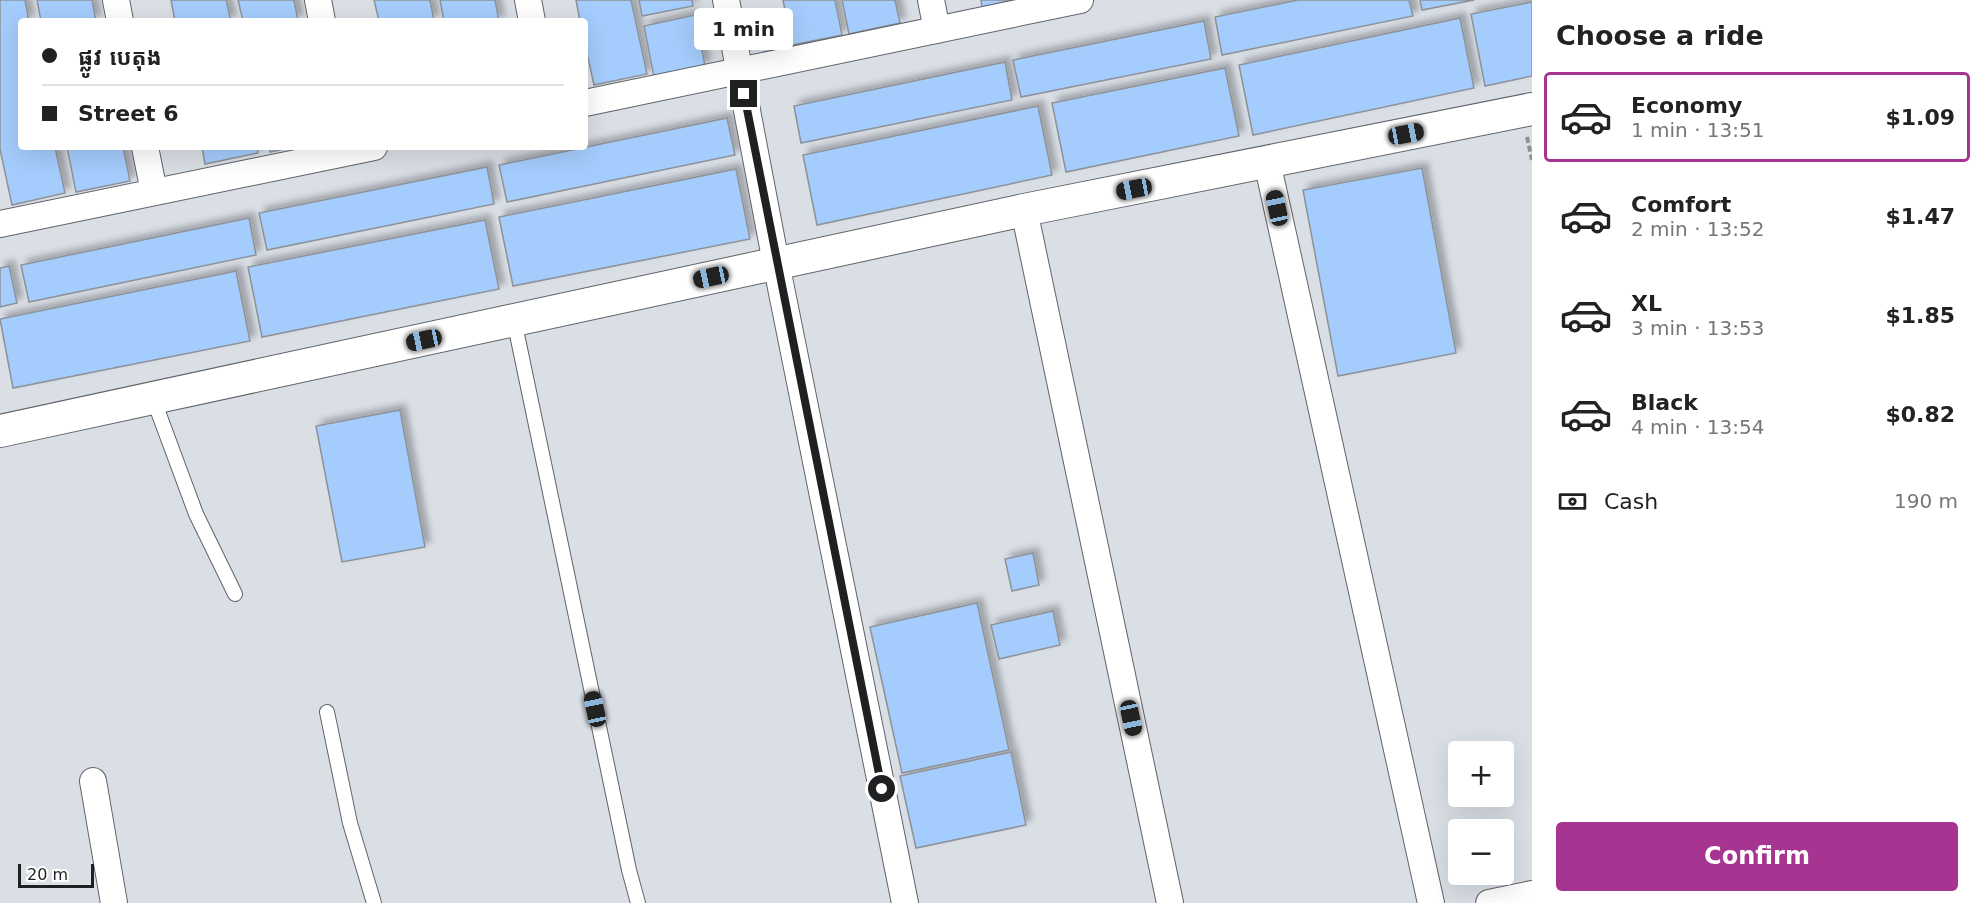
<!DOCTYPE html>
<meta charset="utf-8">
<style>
:root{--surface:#fff;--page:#f6f6f6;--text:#222;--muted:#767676;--line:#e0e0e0;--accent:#a63491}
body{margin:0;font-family:"DejaVu Sans","Noto Sans Khmer",sans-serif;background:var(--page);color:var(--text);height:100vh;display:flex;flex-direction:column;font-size:22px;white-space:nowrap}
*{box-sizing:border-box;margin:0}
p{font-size:20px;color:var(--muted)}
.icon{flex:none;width:33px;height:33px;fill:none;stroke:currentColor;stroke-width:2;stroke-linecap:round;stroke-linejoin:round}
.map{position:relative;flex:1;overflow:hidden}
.panel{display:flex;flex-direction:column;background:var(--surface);width:450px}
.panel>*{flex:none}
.guide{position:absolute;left:18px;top:18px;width:570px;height:132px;border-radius:6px;box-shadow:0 6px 24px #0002;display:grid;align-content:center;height:132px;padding:0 24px;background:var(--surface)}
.tools{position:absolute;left:1448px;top:741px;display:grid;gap:12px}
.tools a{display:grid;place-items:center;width:66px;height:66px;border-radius:6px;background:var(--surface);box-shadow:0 6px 24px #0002;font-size:30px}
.scale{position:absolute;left:18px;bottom:15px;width:76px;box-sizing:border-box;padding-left:6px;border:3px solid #1e2022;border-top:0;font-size:16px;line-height:21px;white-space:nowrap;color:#1e2022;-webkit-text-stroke:4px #fff;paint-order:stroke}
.end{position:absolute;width:27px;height:27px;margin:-14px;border:8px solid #1e2022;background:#fff;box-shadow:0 0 0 3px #fff}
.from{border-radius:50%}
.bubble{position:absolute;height:42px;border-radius:6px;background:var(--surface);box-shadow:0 6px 24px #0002;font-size:20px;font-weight:600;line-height:42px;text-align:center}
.car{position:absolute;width:18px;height:36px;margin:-18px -9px;border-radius:8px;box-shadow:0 0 4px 2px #0007;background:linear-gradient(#222 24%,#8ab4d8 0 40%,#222 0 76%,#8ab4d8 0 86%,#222 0)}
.guide b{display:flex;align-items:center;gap:21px;height:57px;font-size:22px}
.guide b+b{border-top:2px solid var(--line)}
.guide i{width:15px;height:15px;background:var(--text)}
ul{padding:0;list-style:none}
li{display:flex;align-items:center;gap:18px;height:90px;margin:0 12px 9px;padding:0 12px;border:3px solid transparent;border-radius:6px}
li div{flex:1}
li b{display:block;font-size:22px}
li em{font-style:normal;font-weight:600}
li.current{border-color:var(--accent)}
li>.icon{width:54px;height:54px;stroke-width:1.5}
h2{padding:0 24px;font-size:27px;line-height:72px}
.pay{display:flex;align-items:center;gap:15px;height:66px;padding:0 24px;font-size:22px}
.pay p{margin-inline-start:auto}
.action{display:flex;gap:12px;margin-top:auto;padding:12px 24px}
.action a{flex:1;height:69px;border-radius:6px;background:var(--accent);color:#fff;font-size:24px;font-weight:600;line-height:69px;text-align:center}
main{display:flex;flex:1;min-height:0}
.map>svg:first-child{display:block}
</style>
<main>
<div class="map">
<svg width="1532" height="903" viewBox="0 0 1532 903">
<defs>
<filter id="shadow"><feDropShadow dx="5.5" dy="-5.5" stdDeviation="3" flood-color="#0004"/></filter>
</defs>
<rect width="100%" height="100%" fill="#dadfe6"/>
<!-- building -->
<path fill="#a4ccfc" stroke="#8d9298" stroke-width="1.5" filter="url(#shadow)" d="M0 0H25L29 21H21V147H55L65 193 12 205 0 149Z
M37 0H92L96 21H41Z
M171 0H226L231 21H175Z
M238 0H294L298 21H243Z
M374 0H430L434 21H379Z
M440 0H495L499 21H444Z
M576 0H631L647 74 594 85 585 44V21H580Z
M639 0H692L693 6 642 16Z
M783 0H835L842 35 792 45Z
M842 0H895L900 23 849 34Z
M981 0H1014L982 7Z
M1298 0H1409L1413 16 1222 55 1215 17Z
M1420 0H1474L1422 10Z
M1532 2V76L1485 86 1471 14Z
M695 15 705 66 654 77 644 26Z
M1460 18 1474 88 1253 135 1239 65Z
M1204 21 1211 59 1021 97 1013 60Z
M1005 62 1012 100 801 143 794 106Z
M1225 68 1239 136 1066 172 1052 103Z
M1038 106 1052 175 817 225 803 155Z
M727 118 735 155 507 202 499 165Z
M67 147H123L130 181 76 192Z
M202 147H257L258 153 205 164Z
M269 147H293L270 152Z
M487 167 494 204 267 250 259 213Z
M1422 168 1456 353 1338 376 1303 190Z
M736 169 750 239 513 286 499 217Z
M249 218 256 255 29 302 21 265Z
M485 220 499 289 262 337 248 267Z
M9 266 17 303 0 307V268Z
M236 271 250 341 13 388 0 319Z
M400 410 425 547 342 562 316 426Z
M1033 553 1039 585 1012 591 1005 559Z
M977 603 1009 750 902 773 870 627Z
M1053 611 1060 645 999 659 991 625Z
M1011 752 1026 825 916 848 900 776Z"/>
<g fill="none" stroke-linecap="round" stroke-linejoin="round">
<!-- service casing -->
<g stroke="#5f6369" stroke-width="16">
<path id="service" d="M514 320 629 870 638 903
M153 398 196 514 235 594
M327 712 350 823 374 903"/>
</g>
<!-- minor casing -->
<g stroke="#5f6369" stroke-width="28">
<path id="minor" d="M116 0 120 21
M318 0 322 21
M528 0 532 21
M726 0 776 263 905 903
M931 0 937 30
M585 103 1080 0
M145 147 154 192
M1267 162 1431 903
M1024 210 1170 903
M0 224 374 147
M93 781 114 903
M1489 903 1532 894"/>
</g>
<!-- tertiary casing -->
<g stroke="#5f6369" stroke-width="34">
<path id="tertiary" d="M0 431 1024 210 1532 109"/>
</g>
<!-- path -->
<path stroke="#8d9095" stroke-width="4" stroke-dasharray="6 3" stroke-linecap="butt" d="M1527 137 1532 160"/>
<!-- service -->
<use href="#service" stroke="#fff" stroke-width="14"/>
<!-- minor -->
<use href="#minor" stroke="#fff" stroke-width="26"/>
<!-- tertiary -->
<use href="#tertiary" stroke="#fff" stroke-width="32"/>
</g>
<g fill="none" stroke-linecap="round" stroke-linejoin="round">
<!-- route -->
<path stroke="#1e2022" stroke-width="8" d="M744 94 882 789"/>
</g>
</svg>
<div class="tools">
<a>+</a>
<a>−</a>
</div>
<div class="scale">20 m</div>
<i class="end from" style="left:882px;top:789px"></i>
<i class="end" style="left:744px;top:94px"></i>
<div class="bubble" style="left:694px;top:8px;width:99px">1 min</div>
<i class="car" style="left:1406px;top:134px;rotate:79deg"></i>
<i class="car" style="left:1134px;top:189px;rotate:259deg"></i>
<i class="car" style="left:1277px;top:208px;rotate:348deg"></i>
<i class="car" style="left:711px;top:277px;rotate:258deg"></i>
<i class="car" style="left:424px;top:340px;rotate:258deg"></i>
<i class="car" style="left:595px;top:709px;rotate:348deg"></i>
<i class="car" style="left:1131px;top:718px;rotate:168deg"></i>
<div class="guide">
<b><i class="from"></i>ផ្លូវ បេតុង</b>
<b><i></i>Street 6</b>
</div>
</div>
<section class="panel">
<h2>Choose a ride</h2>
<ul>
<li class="current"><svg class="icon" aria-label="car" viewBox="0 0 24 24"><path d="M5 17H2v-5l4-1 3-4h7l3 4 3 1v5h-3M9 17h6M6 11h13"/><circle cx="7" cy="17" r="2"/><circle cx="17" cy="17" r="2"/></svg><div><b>Economy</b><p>1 min · 13:51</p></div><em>$1.09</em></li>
<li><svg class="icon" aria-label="car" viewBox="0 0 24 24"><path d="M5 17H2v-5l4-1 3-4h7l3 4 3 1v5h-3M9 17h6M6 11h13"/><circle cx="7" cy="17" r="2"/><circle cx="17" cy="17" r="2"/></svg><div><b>Comfort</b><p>2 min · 13:52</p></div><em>$1.47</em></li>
<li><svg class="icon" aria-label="car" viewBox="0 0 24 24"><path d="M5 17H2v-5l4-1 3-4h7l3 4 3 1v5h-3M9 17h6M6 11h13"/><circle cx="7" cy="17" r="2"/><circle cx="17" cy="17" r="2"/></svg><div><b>XL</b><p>3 min · 13:53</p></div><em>$1.85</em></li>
<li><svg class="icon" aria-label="car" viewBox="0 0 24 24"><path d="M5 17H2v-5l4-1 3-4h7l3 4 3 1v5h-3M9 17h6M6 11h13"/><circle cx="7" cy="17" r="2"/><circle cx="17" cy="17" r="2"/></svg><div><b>Black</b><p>4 min · 13:54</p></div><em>$0.82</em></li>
</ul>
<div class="pay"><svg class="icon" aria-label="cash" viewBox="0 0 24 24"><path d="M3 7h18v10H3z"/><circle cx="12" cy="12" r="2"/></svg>Cash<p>190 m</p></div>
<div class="action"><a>Confirm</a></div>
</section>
</main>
